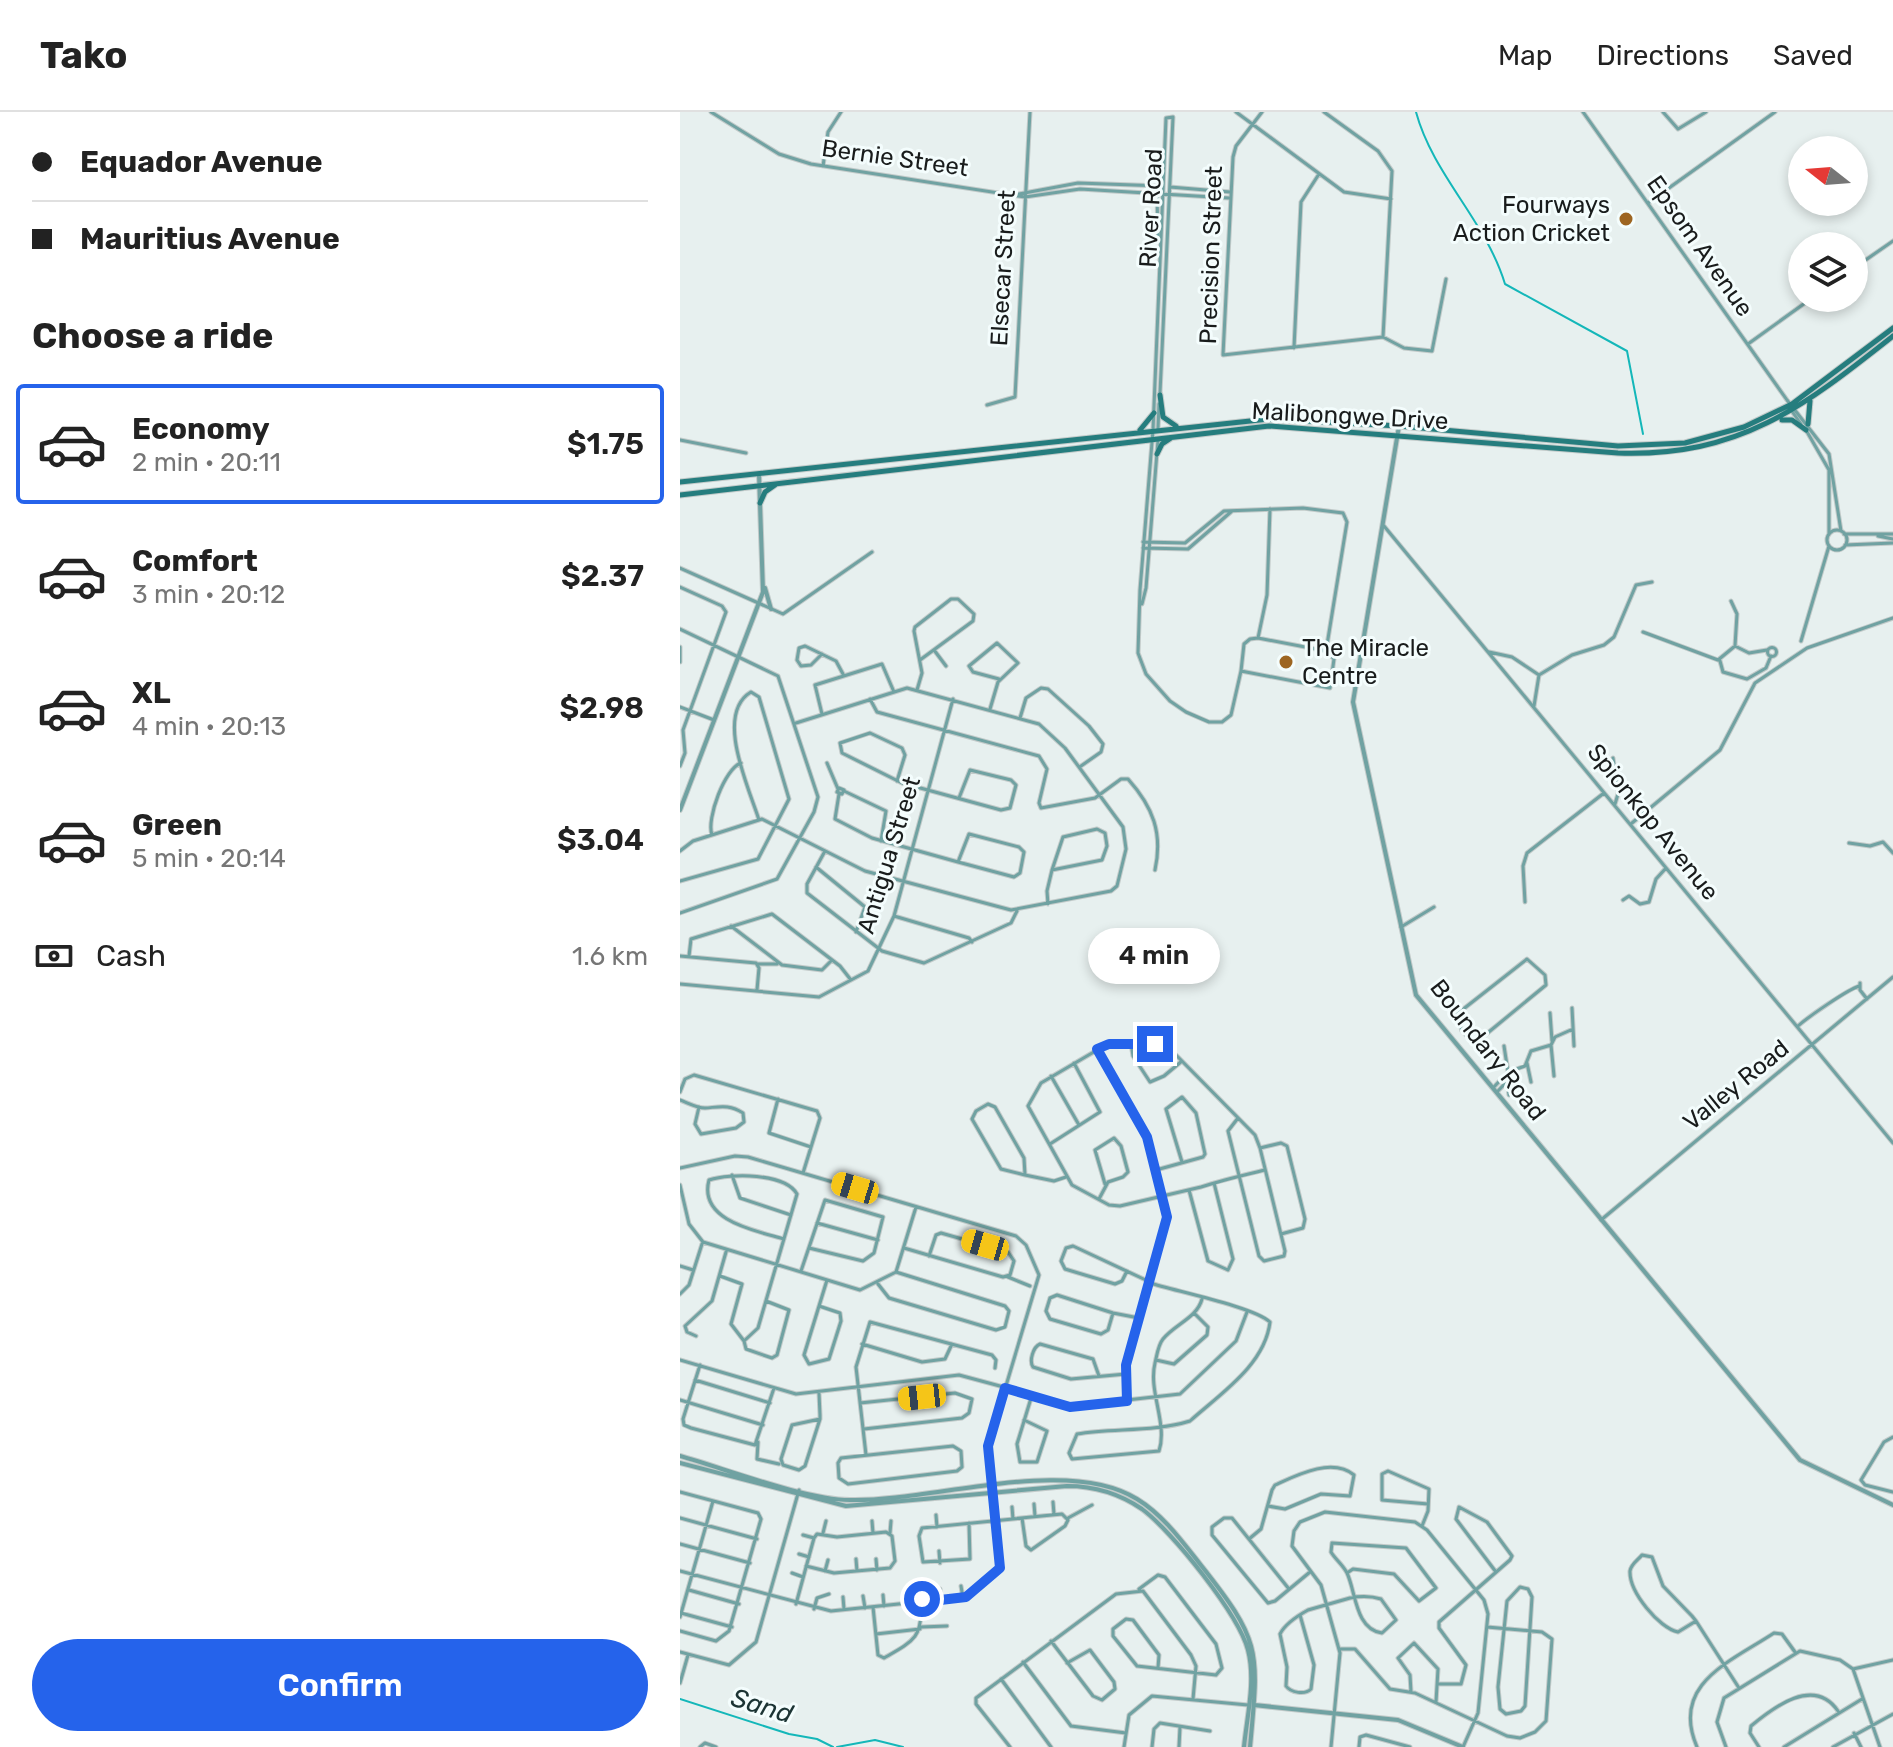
<!DOCTYPE html>
<meta charset="utf-8">
<style>
:root{--surface:#fff;--page:#f2f2f2;--text:#222;--muted:#767676;--line:#e0e0e0;--accent:#2563eb}
body{margin:0;font-family:Rubik,sans-serif;background:var(--page);color:var(--text);height:100vh;display:flex;flex-direction:column;font-size:30px;white-space:nowrap}
*{box-sizing:border-box;margin:0}
p{font-size:26px;color:var(--muted)}
.icon{flex:none;width:44px;height:44px;fill:none;stroke:currentColor;stroke-width:2;stroke-linecap:round;stroke-linejoin:round}
.map{position:relative;flex:1;overflow:hidden}
.sheet{display:flex;flex-direction:column;background:var(--surface);width:680px}
.sheet>*{flex:none}
.banner{display:grid;align-content:center;height:176px;padding:0 32px;background:var(--surface)}
.needle{width:52px;rotate:287deg}
.fabs{position:absolute;left:1108px;top:24px;display:grid;gap:16px}
.fabs a{display:grid;place-items:center;width:80px;height:80px;border-radius:50%;background:var(--surface);box-shadow:0 4px 12px #0003;font-size:40px}
.end{position:absolute;width:36px;height:36px;margin:-18px;border:10px solid #2563eb;background:#fff;box-shadow:0 0 0 4px #fff}
.from{border-radius:50%}
.bubble{position:absolute;height:56px;border-radius:28px;background:var(--surface);box-shadow:0 4px 12px #0003;font-size:26px;font-weight:600;line-height:56px;text-align:center}
.car{position:absolute;width:24px;height:48px;margin:-24px -12px;border-radius:10px;box-shadow:0 0 6px 2px #0007;background:linear-gradient(#f5c518 24%,#345 0 40%,#f5c518 0 76%,#345 0 86%,#f5c518 0)}
.banner b{display:flex;align-items:center;gap:28px;height:76px;font-size:30px}
.banner b+b{border-top:2px solid var(--line)}
.banner i{width:20px;height:20px;background:var(--text)}
ul{padding:0;list-style:none}
li{display:flex;align-items:center;gap:24px;height:120px;margin:0 16px 12px;padding:0 16px;border:4px solid transparent;border-radius:8px}
li div{flex:1}
li b{display:block;font-size:30px}
li em{font-style:normal;font-weight:600}
li.current{border-color:var(--accent)}
li>.icon{width:72px;height:72px;stroke-width:1.5}
h2{padding:0 32px;font-size:36px;line-height:96px}
.pay{display:flex;align-items:center;gap:20px;height:88px;padding:0 32px;font-size:30px}
.pay p{margin-inline-start:auto}
.primary-button{display:flex;gap:16px;margin-top:auto;padding:16px 32px}
.primary-button a{flex:1;height:92px;border-radius:48px;background:var(--accent);color:#fff;font-size:32px;font-weight:600;line-height:92px;text-align:center}
header{display:flex;align-items:center;gap:48px;box-sizing:border-box;height:112px;padding:0 40px;background:var(--surface);border-bottom:2px solid var(--line)}
header strong{font-size:38px}
nav{display:flex;gap:44px;margin-inline-start:auto;font-size:28px}
main{display:flex;flex:1;min-height:0}
.map>svg:first-child{display:block}
</style>
<header>
<strong>Tako</strong>
<nav><a>Map</a><a>Directions</a><a>Saved</a></nav>
</header>
<main>
<section class="sheet">
<div class="banner">
<b><i class="from"></i>Equador Avenue</b>
<b><i></i>Mauritius Avenue</b>
</div>
<h2>Choose a ride</h2>
<ul>
<li class="current"><svg class="icon" aria-label="car" viewBox="0 0 24 24"><path d="M5 17H2v-5l4-1 3-4h7l3 4 3 1v5h-3M9 17h6M6 11h13"/><circle cx="7" cy="17" r="2"/><circle cx="17" cy="17" r="2"/></svg><div><b>Economy</b><p>2 min · 20:11</p></div><em>$1.75</em></li>
<li><svg class="icon" aria-label="car" viewBox="0 0 24 24"><path d="M5 17H2v-5l4-1 3-4h7l3 4 3 1v5h-3M9 17h6M6 11h13"/><circle cx="7" cy="17" r="2"/><circle cx="17" cy="17" r="2"/></svg><div><b>Comfort</b><p>3 min · 20:12</p></div><em>$2.37</em></li>
<li><svg class="icon" aria-label="car" viewBox="0 0 24 24"><path d="M5 17H2v-5l4-1 3-4h7l3 4 3 1v5h-3M9 17h6M6 11h13"/><circle cx="7" cy="17" r="2"/><circle cx="17" cy="17" r="2"/></svg><div><b>XL</b><p>4 min · 20:13</p></div><em>$2.98</em></li>
<li><svg class="icon" aria-label="car" viewBox="0 0 24 24"><path d="M5 17H2v-5l4-1 3-4h7l3 4 3 1v5h-3M9 17h6M6 11h13"/><circle cx="7" cy="17" r="2"/><circle cx="17" cy="17" r="2"/></svg><div><b>Green</b><p>5 min · 20:14</p></div><em>$3.04</em></li>
</ul>
<div class="pay"><svg class="icon" aria-label="cash" viewBox="0 0 24 24"><path d="M3 7h18v10H3z"/><circle cx="12" cy="12" r="2"/></svg>Cash<p>1.6 km</p></div>
<div class="primary-button"><a>Confirm</a></div>
</section>
<div class="map">
<svg width="1213" height="1635" viewBox="0 0 1213 1635">
<rect width="100%" height="100%" fill="#e7f0ef"/>
<g fill="none" stroke-linecap="round" stroke-linejoin="round">
<!-- stream -->
<path stroke="#14b7b9" stroke-width="2" d="M736 0C753 63 806 109 825 172L947 239 963 322
M0 1587 109 1622 137 1627 153 1635
M157 1635 195 1628 223 1635"/>
<!-- minor casing -->
<g stroke="#c2cac9" stroke-width="5">
<path id="minor" d="M31 0 99 42 131 52 345 85 400 77 549 86
M556 0 664 80 711 87
M582 0 556 34 553 45 543 243 703 225 724 236 752 239 766 167
M644 0 698 39 712 59 703 225
M903 0 1107 288 1149 342 1161 419
M983 0 998 17 1026 0
M493 5 486 6 473 318 460 478 458 541 466 562 490 589 506 600 529 610H542L551 603 561 559
M143 54 148 20 161 0
M490 75 550 80
M477 81 478 128
M339 82 398 71 482 74
M968 91 1095 0
M1174 156 1213 129
M1068 232 1132 186
M614 236 621 90 639 62
M480 281 493 5
M307 293 335 285 350 0
M1111 298 1121 312
M478 317 479 292
M1126 318 1149 358V421
M0 328 66 341
M590 397 587 483 578 526 570 527 564 532 561 559 650 576 654 547 646 539
M704 414 1213 1031
M1147 428a10 10 0 1 1 20 0a10 10 0 1 1-20 0Z
M1164 422H1213
M1198 424 1213 427
M463 430 505 431 544 399 623 396 663 401 667 410 646 539 578 526
M1165 433 1213 431
M463 436 508 437 552 399
M0 456 103 502 192 440
M0 475 42 494 46 500 3 618 5 641 0 654
M1051 489 1057 502 1055 534
M462 492 466 476 478 328
M0 517 98 564 138 685 134 700 97 767 0 801
M963 520 1038 548 1055 534 1069 541 1087 538
M1121 529 1149 434
M0 535V550
M1087.5 540a4.5 4.5 0 1 1 9 0a4.5 4.5 0 1 1-9 0Z
M254 538 266 554
M809 540 832 545 859 563
M142 542 131 553 121 554 117 548 119 536 125 534 156 549 163 562
M1040 549 1043 560 1067 567 1086 556 1091 544
M237 578 242 561 234 519 235 515 271 487H278L294 502 293 509 240 548
M190 587 197 600 359 644 367 657 359 691 361 696 415 686 441 667H448C473 695 483 721 475 758
M854 594 859 563 892 543 924 533 934 525 956 473 972 470
M0 595 34 608
M310 597 318 570 338 551 317 531 289 554 293 560 319 567
M142 602 135 573 202 552 214 580
M340 606 346 586 361 576 368 577 409 614 423 632 421 640 401 654
M933 646 938 682 935 692
M147 651 158 677
M217 669 225 643 222 636 190 621 160 631 162 641 222 671 321 698 330 696 336 673 331 668 290 658 279 686
M159 676 164 678 162 682 157 680Z
M164 679 206 699 201 729
M159 682 155 707 192 726 278 750 289 722 339 735 344 740 340 761 334 765 278 750
M952 711 1040 638 1075 571 1127 536 1213 506
M32 723C26 707 45 656 61 651
M1169 731 1190 734 1203 730 1213 741
M0 739 13 729 82 707 185 759 331 798 431 779 437 774 446 737 443 715 385 636 359 612 227 576 116 611
M145 739 127 772V781L202 839 244 851 331 811 337 799
M136 755 185 795 176 820
M0 769 78 747 109 687 79 585 71 580C34 602 69 676 79 708
M943 788 949 784 960 792 969 790 976 767 986 756
M845 790 843 754 847 741 924 681
M368 792 367 779 372 758 422 748 427 734 425 721 417 717 383 725 372 758
M214 804 289 826 292 830
M51 814 102 853 142 858 152 848
M721 815 754 795
M0 844 76 851 79 856 77 878
M9 844 11 827 92 802 160 854 171 868
M847 847 865 863 866 873 799 928H791L782 919 777 902Z
M77 852H97
M1180 871V878L1187 887
M0 872 139 885 188 859 214 804 273 587
M892 896 894 934
M870 901 872 929
M1118 914C1128 905 1167 878 1179 874
M451 931 453 944 470 970 484 964 502 949
M871 933 874 964
M824 934 828 960
M418 938 467 1025 487 1105 446 1253 447 1289
M847 951 851 970
M371 964 399 1013
M827 969 829 983
M813 976 828 960 845 954 851 939 871 933 875 925 893 917
M0 980 5 967 14 963 137 999 140 1006 123 1061
M817 980 836 960
M98 987 89 1021 131 1035
M0 988C8 991 17 996 25 996 40 995 49 992 63 1001L64 1010 56 1016 21 1022 15 1012 19 995
M558 1006 548 1019 579 1144 584 1149 604 1144 605 1139 580 1036 575 1023 496 943 469 931 424 934 361 971 348 994 392 1073 429 1093 440 1094 521 1075C542 1068 564 1063 585 1058
M370 1032 420 1000 394 951
M580 1036 601 1031 607 1034 625 1107 623 1116 601 1122
M0 1056 55 1044 68 1045 336 1124 346 1133 359 1163 308 1334 320 1449 314 1464 286 1485 151 1499 0 1459
M476 1058 523 1045 525 1042 516 1001 502 985 486 997 502 1050
M52 1063 60 1086 111 1103
M345 1063 321 1057 292 1007 296 999 308 992 315 995 344 1046 345 1063 374 1069 386 1065
M0 1073 9 1112 23 1130 180 1178 216 1160 236 1095
M509 1078 528 1149 548 1158 553 1147 534 1071
M419 1087 428 1070 443 1065 448 1060 441 1034 434 1026 415 1038 425 1072
M921 1108 1213 865
M137 1111 198 1128
M224 1136 323 1165 330 1163 334 1149 328 1140 261 1121 256 1123 249 1144
M0 1154 13 1158
M121 1159 145 1088 203 1105 194 1141 183 1149 129 1136
M447 1159 442 1169 435 1172 385 1157 381 1149 386 1136 393 1134 470 1170
M40 1164 62 1172 51 1212 64 1229 66 1237 92 1246 97 1243 109 1198 86 1189
M328 1165 350 1174
M470 1171C495 1179 574 1195 590 1210 585 1253 540 1282 510 1309 475 1320 433 1316 397 1322L389 1341 392 1347 479 1339C488 1312 468 1279 475 1251 477 1243 478 1233 483 1227 495 1212 517 1206 522 1187
M198 1172 209 1186 316 1218 325 1215 329 1199 325 1194 216 1160
M0 1182 9 1173 22 1132
M139 1194 160 1201 161 1209 149 1247 129 1252 124 1243 147 1168
M433 1201 428 1218 421 1222 370 1207 366 1199 370 1186 377 1183 433 1201 459 1206
M16 1224 7 1220 5 1214 32 1189 46 1140
M64 1229 78 1216 117 1082C105 1061 51 1061 29 1068 18 1109 77 1119 104 1127
M182 1232 242 1250 265 1247 272 1232
M0 1248 116 1282 279 1263 394 1294 500 1282 556 1229 567 1200
M476 1248 494 1252 527 1223 528 1215 514 1201
M20 1253 3 1307 4 1313 11 1316 75 1333 94 1276
M419 1264 413 1247 360 1232C353 1235 349 1249 353 1255L391 1267 446 1262
M15 1268 90 1291
M139 1281 140 1303V1307L125 1354 119 1358 103 1353 101 1347 112 1313 140 1307
M0 1288 83 1313
M180 1291 275 1281 292 1287 289 1301 282 1306 184 1317
M344 1308 367 1319 357 1350H340L337 1332 352 1283
M1213 1325 1204 1330 1181 1368 1185 1373 1213 1380
M78 1330 77 1347 99 1352
M273 1334 281 1339 282 1355 277 1359 168 1372 159 1366 158 1351 161 1346Z
M186 1343 176 1255 190 1210 312 1243 316 1248 315 1256
M0 1380 78 1401 81 1407 49 1519 36 1529 0 1519
M373 1390 374 1402
M354 1392 355 1404
M332 1395 333 1407
M256 1403 257 1415
M0 1406 77 1427
M388 1406 412 1393
M192 1409 193 1421
M289 1411 290 1447 243 1450 239 1424 242 1416 382 1402 388 1408 385 1414 351 1438 346 1434 342 1406
M742 1414 748 1399 749 1377 708 1359 702 1362V1388L748 1392
M143 1421 146 1409
M210 1421 211 1409
M123 1423 134 1426
M569 1427 581 1417 592 1378 595 1373C617 1363 652 1345 674 1363L670 1384 641 1382 605 1397 588 1394
M0 1432 70 1451
M259 1439 260 1451
M119 1442 129 1445
M176 1447 177 1459
M196 1447 197 1458
M145 1459 148 1448
M112 1461 123 1465
M281 1474 283 1486
M840 1475 848 1477 852 1485 845 1594 841 1599 826 1602 820 1597 818 1575 827 1489Z
M260 1477 261 1489
M459 1477 478 1463 485 1465 536 1532 542 1556 536 1563 457 1554 433 1524V1517L446 1507 453 1508 479 1543 478 1556
M609 1477 552 1406H544L532 1415V1423L588 1491 595 1489 630 1460
M9 1478 59 1492
M242 1478 243 1490
M203 1483 204 1494
M183 1484 185 1496
M163 1485 164 1497
M116 1492 134 1426 137 1422 157 1425 206 1420 212 1424 215 1449 210 1456 154 1461 126 1454
M193 1495 198 1543 204 1546C232 1530 244 1525 240 1492
M134 1497 137 1486 149 1482
M1 1501 52 1515
M620 1503 634 1553 631 1577C625 1583 611 1581 606 1574L607 1555 600 1522C605 1512 619 1503 628 1498L670 1486C680 1484 691 1484 701 1487L716 1508 702 1521C675 1517 676 1480 667 1461 663 1453 655 1447 651 1440L652 1431 726 1436 756 1476 739 1489 714 1462 673 1457 667 1461
M0 1505 33 1389
M1016 1509 998 1520C979 1516 949 1480 950 1459 951 1452 958 1448 962 1443L972 1445 983 1474 1012 1504 1016 1509 1059 1576
M241 1515 267 1514
M196 1522 240 1517
M371 1529 413 1584 422 1588 435 1577 434 1570 410 1538 387 1551
M659 1537H675L710 1577 735 1581 827 1624 840 1626 855 1620 866 1609 872 1527 862 1520 807 1515
M0 1540 49 1553 76 1530 119 1378
M343 1550 391 1614 446 1621
M1173 1557 1213 1548
M321 1567 371 1635
M0 1571 8 1543
M758 1572H781L786 1553 759 1516V1510L830 1448 832 1444 807 1410 779 1395 776 1407 816 1460
M731 1580 730 1563 718 1546 734 1531 758 1557 756 1590
M1174 1621 1181 1635
M20 1635 25 1631 36 1635
M330 1635 296 1592V1586L436 1482 463 1479 511 1543 516 1554 513 1587
M444 1635 449 1603 472 1584 568 1593
M472 1635 474 1617 480 1611 530 1619
M499 1635 500 1615
M651 1635 660 1541 641 1473 612 1434 614 1419 620 1410 645 1400 735 1410 747 1418 804 1488 808 1502 798 1601 783 1635
M679 1635 680 1625 686 1623 730 1635
M1017 1635C990 1572 1050 1550 1094 1521L1102 1522 1115 1540
M1046 1635 1037 1610 1044 1586 1120 1539 1160 1548 1173 1557 1200 1635
M1079 1635 1070 1621 1071 1614C1094 1595 1134 1564 1158 1599
M1104 1635 1182 1587
M1153 1635 1213 1602"/>
</g>
<!-- tertiary casing -->
<g stroke="#c2cac9" stroke-width="6">
<path id="tertiary" d="M719 314 673 590 736 883 1120 1348 1213 1393
M85 476 91 497
M0 698 83 480 79 362
M0 1344C46 1357 126 1388 170 1388 252 1390 387 1343 457 1387 483 1403 501 1428 520 1452 582 1530 579 1538 570 1635
M0 1351 166 1394 387 1374C414 1374 440 1382 462 1397 492 1419 559 1503 568 1538 576 1569 567 1604 564 1635
M574 1593 718 1608 783 1635"/>
</g>
<!-- secondary casing -->
<g stroke="#c2cac9" stroke-width="7">
<path id="secondary" d="M480 283 483 305 496 314
M1102 308H1112L1126 318
M1128 312 1130 289
M460 318 474 301
M477 342 482 332 491 326
M0 370 589 307 719 314 938 334 1005 331 1064 315 1112 292 1213 216
M0 383 589 314 938 341C1060 345 1123 295 1213 224
M80 391 85 380 95 373"/>
</g>
<!-- minor -->
<use href="#minor" stroke="#70a2a2" stroke-width="3"/>
<!-- tertiary -->
<use href="#tertiary" stroke="#70a2a2" stroke-width="4"/>
<!-- secondary -->
<use href="#secondary" stroke="#257d7e" stroke-width="5"/>
</g>
<g fill="none" stroke-linecap="round" stroke-linejoin="round">
<!-- route -->
<path stroke="#2563eb" stroke-width="10" d="M242 1487 243 1490 286 1485 320 1456 308 1334 325 1276 390 1295 447 1289 446 1253 487 1105 467 1025 417 937 429 932H475"/>
</g>
<!-- markers -->
<g fill="#9d6521" stroke="#f4fdfd" stroke-width="3">
<circle cx="946" cy="107" r="8"/>
<circle cx="606" cy="550" r="8"/>
</g>
<g text-anchor="middle" dominant-baseline="central" stroke-width="6" stroke-linejoin="round" paint-order="stroke">
<!-- street labels -->
<g font-size="24" fill="#191c1c" stroke="#f4fdfd">
<text transform="translate(215 46) rotate(8)">Bernie Street</text>
<text transform="translate(471 96) rotate(-87)">River Road</text>
<text transform="translate(1020 134) rotate(55)">Epsom Avenue</text>
<text transform="translate(531 143) rotate(-88)">Precision Street</text>
<text transform="translate(323 156) rotate(-87)">Elsecar Street</text>
<text transform="translate(670 304) rotate(3)">Malibongwe Drive</text>
<text transform="translate(973 710) rotate(51)">Spionkop Avenue</text>
<text transform="translate(209 743) rotate(-73)">Antigua Street</text>
<text transform="translate(808 938) rotate(52)">Boundary Road</text>
<text transform="translate(1056 973) rotate(-39)">Valley Road</text>
</g>
<!-- poi labels -->
<g font-size="24" fill="#191c1c" stroke="#f4fdfd" text-anchor="end">
<text x="930" y="93">Fourways<tspan x="930" dy="28">Action Cricket</tspan></text>
<text x="622" y="536" text-anchor="start">The Miracle<tspan x="622" dy="28">Centre</tspan></text>
</g>
<!-- water labels -->
<g font-size="26" font-style="italic" fill="#1c3434" stroke="#f4fdfd">
<text transform="translate(82 1594) rotate(17)">Sand</text>
</g>
</g>
</svg>
<div class="fabs">
<a><svg class="needle" viewBox="-14 -14 28 28"><path d="M0-13l5 13h-10z" fill="#e53935"/><path d="M0 13l5-13h-10z" fill="#767676"/></svg></a>
<a><svg class="icon" aria-label="layers" viewBox="0 0 24 24"><path d="M12 4l9 5-9 5-9-5zM3 14l9 5 9-5"/></svg></a>
</div>
<i class="end from" style="left:242px;top:1487px"></i>
<i class="end" style="left:475px;top:932px"></i>
<div class="bubble" style="left:408px;top:816px;width:132px">4 min</div>
<i class="car" style="left:175px;top:1076px;rotate:287deg"></i>
<i class="car" style="left:305px;top:1133px;rotate:286deg"></i>
<i class="car" style="left:242px;top:1285px;rotate:264deg"></i>
</div>
</main>
